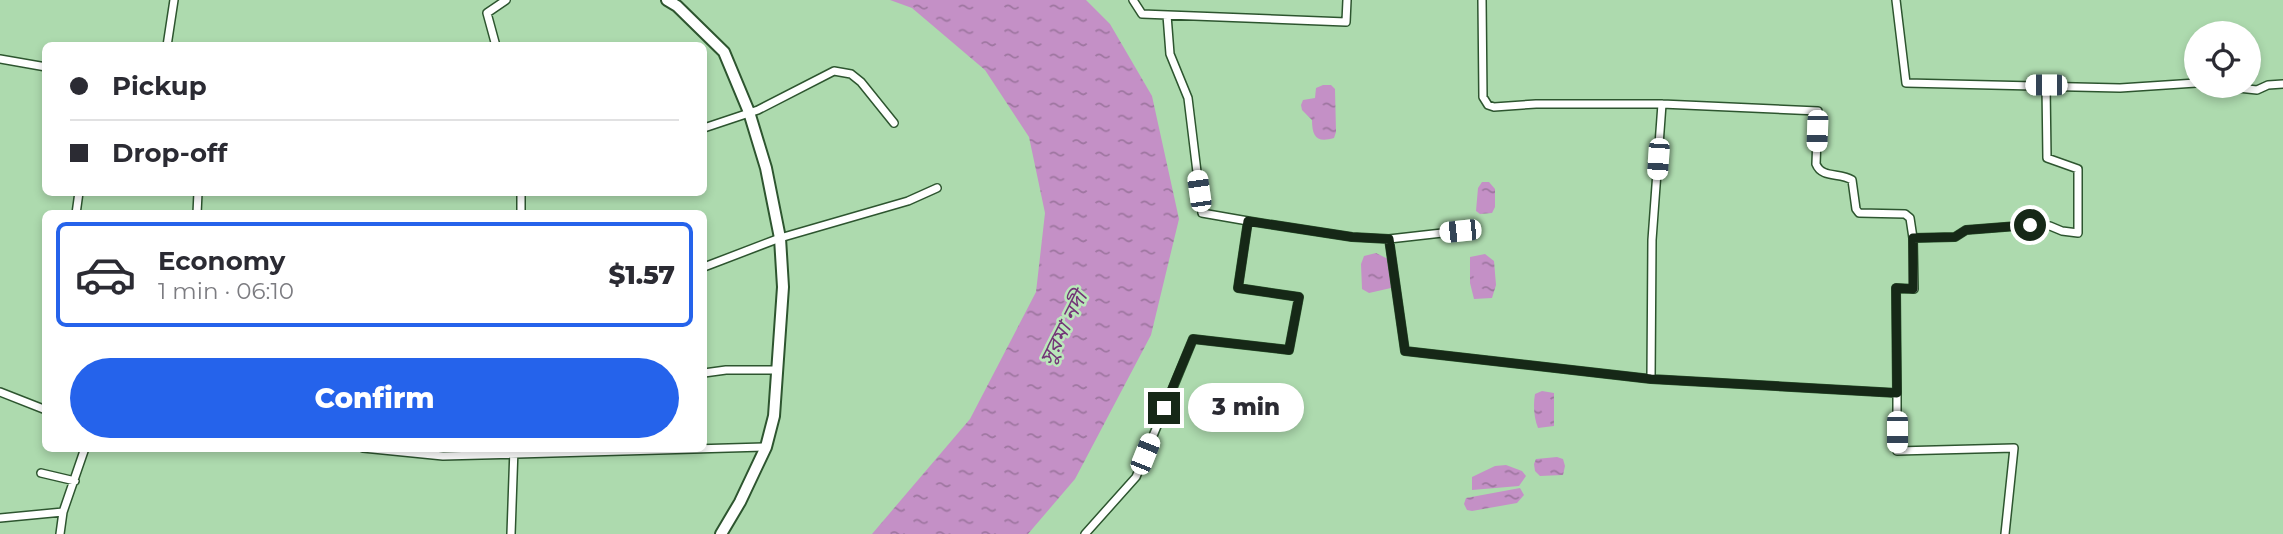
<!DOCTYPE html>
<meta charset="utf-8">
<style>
:root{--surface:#fff;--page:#f7f7f7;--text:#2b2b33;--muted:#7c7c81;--line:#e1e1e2;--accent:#2563eb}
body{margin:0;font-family:Montserrat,"Noto Sans Bengali",sans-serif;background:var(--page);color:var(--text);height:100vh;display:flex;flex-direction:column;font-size:26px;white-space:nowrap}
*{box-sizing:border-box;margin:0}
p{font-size:23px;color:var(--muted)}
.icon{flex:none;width:38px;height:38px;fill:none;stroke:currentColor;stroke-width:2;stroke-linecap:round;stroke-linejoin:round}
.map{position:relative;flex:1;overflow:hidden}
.drawer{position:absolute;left:42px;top:210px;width:665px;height:242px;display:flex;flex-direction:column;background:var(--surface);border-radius:10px;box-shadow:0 4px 10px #0003}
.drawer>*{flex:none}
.banner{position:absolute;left:42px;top:42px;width:665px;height:154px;border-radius:10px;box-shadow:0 4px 10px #0003;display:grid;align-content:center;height:154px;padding:0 28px;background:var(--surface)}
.tools{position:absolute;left:2184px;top:21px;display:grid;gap:14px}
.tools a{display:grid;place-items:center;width:77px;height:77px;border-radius:50%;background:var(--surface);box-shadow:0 4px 10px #0003;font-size:35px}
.end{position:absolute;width:32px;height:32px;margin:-16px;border:9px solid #162817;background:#fff;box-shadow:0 0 0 4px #fff}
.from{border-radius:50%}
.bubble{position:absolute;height:49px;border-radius:24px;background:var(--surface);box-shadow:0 4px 10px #0003;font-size:23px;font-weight:800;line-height:49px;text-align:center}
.car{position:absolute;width:21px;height:42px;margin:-21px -10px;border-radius:9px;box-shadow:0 0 5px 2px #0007;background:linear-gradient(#fff 24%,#345 0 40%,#fff 0 76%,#345 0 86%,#fff 0)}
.banner b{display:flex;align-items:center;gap:24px;height:66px;font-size:26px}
.banner b+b{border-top:2px solid var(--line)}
.banner i{width:18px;height:18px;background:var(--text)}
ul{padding:12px 0 0;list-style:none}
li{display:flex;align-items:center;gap:21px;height:105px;margin:0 14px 10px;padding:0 14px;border:4px solid var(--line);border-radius:10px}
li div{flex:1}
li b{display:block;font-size:26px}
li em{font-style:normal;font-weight:800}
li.active{border-color:var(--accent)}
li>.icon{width:63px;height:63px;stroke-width:1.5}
.cta{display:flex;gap:14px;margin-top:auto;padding:14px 28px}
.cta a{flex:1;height:80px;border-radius:42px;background:var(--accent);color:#fff;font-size:28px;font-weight:800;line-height:80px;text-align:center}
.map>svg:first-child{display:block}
</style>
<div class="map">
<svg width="2283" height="534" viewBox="0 0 2283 534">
<defs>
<pattern id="water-ripples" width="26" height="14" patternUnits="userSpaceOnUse" patternTransform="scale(1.75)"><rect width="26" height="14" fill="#c490c6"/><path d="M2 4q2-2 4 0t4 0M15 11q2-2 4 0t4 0" fill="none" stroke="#9e76a0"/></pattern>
</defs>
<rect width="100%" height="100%" fill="#addaae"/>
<!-- water -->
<path fill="url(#water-ripples)" d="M890 0H1086L1110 24 1152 96 1179 219 1151 335 1075 479 1028 534H872L970 419 1036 292 1045 213 1029 137 985 70 912 8Z
M1323 85H1331L1335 89 1336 132 1334 138C1317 143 1312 137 1312 120L1302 110 1301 105 1303 100 1315 98 1316 88Z
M1482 182H1489L1495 189V207L1492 213 1480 214 1476 211 1478 188Z
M1376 253 1388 259 1391 288 1369 293 1362 289 1361 264 1364 256Z
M1485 254 1494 261 1496 285 1492 298 1474 299 1470 283V257Z
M1542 391 1554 393V426L1538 428C1534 418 1533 405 1535 394Z
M1557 457 1563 459 1565 466 1563 475 1540 476 1535 471 1534 464 1536 459Z
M1506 465 1522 471 1526 476 1519 486 1472 490V477L1495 466Z
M1520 488 1524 495 1517 503 1472 511 1467 510 1464 504 1466 498Z"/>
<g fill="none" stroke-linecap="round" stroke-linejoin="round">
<!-- street casing -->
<g stroke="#2d552f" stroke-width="10">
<path id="street" d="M1133 0 1142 14 1346 22 1347 0
M1482 0 1483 97 1488 105 1494 107 1536 104H1662L1818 111 1816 164C1822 179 1840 172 1852 180L1856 209 1859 213 1905 214 1910 218 1913 238
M1896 0 1906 83 2120 88 2196 83
M167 46 174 0
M496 46 487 13 506 0
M0 59 46 67
M2219 86 2257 90 2268 85 2283 84
M1662 104 1652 240 1651 379 1897 393V451L2014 448 2005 534
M704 128 758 110 834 71 851 74 861 82 894 123
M521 192V214
M76 214 79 192
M197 214 198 192
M1248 221 1352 237 1389 239 1460 231
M1389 239 1405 351 1651 379
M704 267 780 238 908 201 937 188
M704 373 726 370H778
M0 392 46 410
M1897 393 1896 288 1914 289 1913 238 1955 237 1966 230 2030 225 2050 226 2062 231 2078 233V169L2047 158 2046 85
M363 448 443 456 766 447
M41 473 75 481
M0 518 63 512 85 448
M60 534 63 512
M511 534 514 448
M1085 534 1136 477 1193 339 1289 350 1299 297 1238 288 1248 221 1202 213 1188 98 1170 54 1167 15"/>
</g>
<!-- secondary casing -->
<g stroke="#2d552f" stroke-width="14">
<path id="secondary" d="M667 0 677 6 724 52 749 112 766 168 780 238 783 287 774 416 766 447 740 502 721 534"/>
</g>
<!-- street -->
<use href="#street" stroke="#fff" stroke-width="7"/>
<!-- secondary -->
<use href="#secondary" stroke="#fff" stroke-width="10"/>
</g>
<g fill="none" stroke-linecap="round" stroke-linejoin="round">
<!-- route -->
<path stroke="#162817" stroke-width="9" d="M1164 408 1193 339 1289 350 1299 297 1238 288 1248 221 1352 237 1389 239 1405 351 1651 379 1897 393 1896 288 1913 289V238L1955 237 1966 230 2030 225"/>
</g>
<g text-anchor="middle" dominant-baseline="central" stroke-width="5" stroke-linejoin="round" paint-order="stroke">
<!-- water labels -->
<g font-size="21" font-style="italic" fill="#733477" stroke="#bae7ba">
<text transform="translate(1063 328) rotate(-63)">সুরমা নদী</text>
</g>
</g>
</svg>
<div class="tools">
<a><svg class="icon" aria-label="locate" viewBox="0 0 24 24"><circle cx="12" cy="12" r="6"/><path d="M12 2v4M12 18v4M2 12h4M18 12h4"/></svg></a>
</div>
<i class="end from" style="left:2030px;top:225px"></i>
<i class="end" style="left:1164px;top:408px"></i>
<div class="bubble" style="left:1188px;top:383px;width:116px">3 min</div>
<i class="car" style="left:2046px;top:85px;rotate:270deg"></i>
<i class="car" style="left:1817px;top:131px;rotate:182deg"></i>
<i class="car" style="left:1658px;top:159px;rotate:184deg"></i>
<i class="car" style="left:1199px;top:191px;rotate:352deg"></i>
<i class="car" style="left:1460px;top:231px;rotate:264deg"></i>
<i class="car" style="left:1897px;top:432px;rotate:180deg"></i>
<i class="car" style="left:1145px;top:454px;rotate:22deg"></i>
<div class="banner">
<b><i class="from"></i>Pickup</b>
<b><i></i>Drop-off</b>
</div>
<section class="drawer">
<ul>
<li class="active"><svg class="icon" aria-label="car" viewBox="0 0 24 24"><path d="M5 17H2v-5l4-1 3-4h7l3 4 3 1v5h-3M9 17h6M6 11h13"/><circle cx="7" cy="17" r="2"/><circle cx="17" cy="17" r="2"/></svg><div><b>Economy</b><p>1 min · 06:10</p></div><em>$1.57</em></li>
</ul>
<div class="cta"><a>Confirm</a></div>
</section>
</div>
